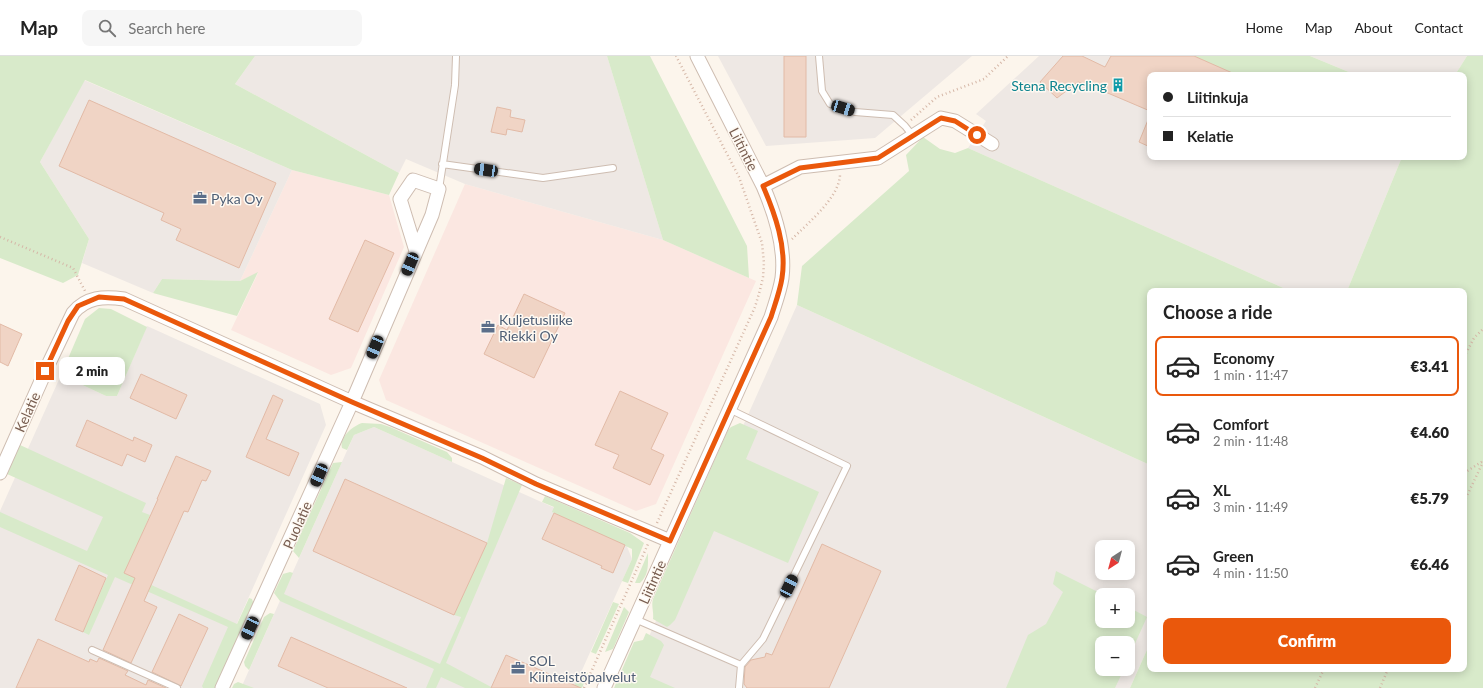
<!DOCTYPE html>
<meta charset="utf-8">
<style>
:root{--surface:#fff;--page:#f6f6f6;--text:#222;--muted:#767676;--line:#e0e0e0;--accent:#ea580c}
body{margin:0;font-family:Lato,sans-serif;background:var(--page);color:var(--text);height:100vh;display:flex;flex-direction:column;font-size:15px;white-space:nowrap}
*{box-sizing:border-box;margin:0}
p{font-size:13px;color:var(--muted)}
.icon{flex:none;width:22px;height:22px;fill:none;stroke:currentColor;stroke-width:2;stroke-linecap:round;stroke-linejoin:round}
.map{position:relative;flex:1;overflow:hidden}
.details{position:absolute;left:1147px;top:232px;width:320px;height:384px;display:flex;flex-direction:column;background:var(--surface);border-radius:8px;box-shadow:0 2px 10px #0003}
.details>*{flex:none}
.hud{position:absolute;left:1147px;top:16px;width:320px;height:88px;border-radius:8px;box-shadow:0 2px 10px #0003;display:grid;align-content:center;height:88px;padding:0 16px;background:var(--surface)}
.needle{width:26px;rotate:216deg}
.tools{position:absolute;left:1095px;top:484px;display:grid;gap:8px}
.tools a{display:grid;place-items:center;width:40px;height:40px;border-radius:8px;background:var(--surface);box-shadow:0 2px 10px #0003;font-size:20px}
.end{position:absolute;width:18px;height:18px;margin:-9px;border:5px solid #ea580c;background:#fff;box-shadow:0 0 0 2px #fff}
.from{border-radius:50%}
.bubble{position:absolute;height:28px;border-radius:8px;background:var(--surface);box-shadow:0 2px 10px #0003;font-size:13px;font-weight:800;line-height:28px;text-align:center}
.car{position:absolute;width:12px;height:24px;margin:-12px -6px;border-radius:5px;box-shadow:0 0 3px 1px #0007;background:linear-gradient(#222 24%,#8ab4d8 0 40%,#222 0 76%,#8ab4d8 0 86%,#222 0)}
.hud b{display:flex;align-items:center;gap:14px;height:38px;font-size:15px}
.hud b+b{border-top:1px solid var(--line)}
.hud i{width:10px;height:10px;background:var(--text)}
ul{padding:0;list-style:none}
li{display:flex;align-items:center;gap:12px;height:60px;margin:0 8px 6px;padding:0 8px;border:2px solid transparent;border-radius:8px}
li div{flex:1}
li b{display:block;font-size:15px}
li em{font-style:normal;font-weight:800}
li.on{border-color:var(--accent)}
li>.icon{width:36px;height:36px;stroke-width:1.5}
h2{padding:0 16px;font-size:18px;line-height:48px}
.button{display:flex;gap:8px;margin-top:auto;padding:8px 16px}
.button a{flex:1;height:46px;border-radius:8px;background:var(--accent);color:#fff;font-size:16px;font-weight:800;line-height:46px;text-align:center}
header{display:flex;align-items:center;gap:24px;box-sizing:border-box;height:56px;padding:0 20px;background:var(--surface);border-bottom:1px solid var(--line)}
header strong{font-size:19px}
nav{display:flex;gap:22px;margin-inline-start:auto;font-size:14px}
.search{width:280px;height:36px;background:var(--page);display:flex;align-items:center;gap:10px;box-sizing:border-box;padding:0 14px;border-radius:8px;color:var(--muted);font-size:15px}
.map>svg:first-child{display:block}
</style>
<header>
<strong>Map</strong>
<div class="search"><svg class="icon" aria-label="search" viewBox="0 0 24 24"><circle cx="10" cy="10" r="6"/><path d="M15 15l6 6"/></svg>Search here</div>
<nav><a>Home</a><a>Map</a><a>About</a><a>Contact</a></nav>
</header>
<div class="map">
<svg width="1483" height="632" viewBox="0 0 1483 632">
<rect width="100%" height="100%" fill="#fcf5ec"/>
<!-- commercial -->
<path fill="#fbe7e1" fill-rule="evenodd" d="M292 114 389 139 404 191 351 312 331 319 231 274 258 217 240 225Z
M465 128 663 184 756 225 656 448 636 455 386 344 379 324ZM620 335 668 357 651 393 613 412 619 399 595 388Z"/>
<!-- industrial -->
<path fill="#eee8e4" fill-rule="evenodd" d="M255 0H607L663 184 465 128 406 103 399 117 235 28Z
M718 0H972L875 82 766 90Z
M1039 0H1194L1227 15 1225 19H1150V101H1402L1347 235H1290L968 92 986 65 976 58Z
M1310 0H1467L1455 19H1356Z
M84 24 292 114 240 225 162 223 153 237 82 207 89 183 40 106Z
M797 249 1150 409V587L1130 632H626ZM1102 491H1128V517H1102ZM1102 539H1128V565H1102ZM1102 587H1128V613H1102Z
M147 270 320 348 326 369 208 632H0V455L61 319 106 340H117Z
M374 371 624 483 632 503 574 632H241L354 379Z"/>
<!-- green -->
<path fill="#d8eaca" d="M0 0H255L235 28 399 117 389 139 292 114 85 24 40 106 89 183 78 219 63 227 0 202Z
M607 0H650L747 190 749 222 663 184Z
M1194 0H1310L1356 19H1225L1227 15Z
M1467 0H1483V632H1130L1150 587V613H1464V235H1347L1402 101H1464V19H1455Z
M923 81 940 93 955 97 968 92 1290 235H1150V409L797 249 802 210 909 115 906 99Z
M258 216 237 260 153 237 162 223 240 225Z
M99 252 111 253 147 271 117 340H106L61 319 85 263Z
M362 367 381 368 390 371 447 396 452 402V406L374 371 354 379 347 394 342 392C339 381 353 370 362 367Z
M740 367 758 375 746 403 819 436 788 507 714 475 675 564 670 569 667 571 653 563C654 556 651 550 653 543L728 374 731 371Z
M20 389 146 447 142 456 150 459 125 517 237 568 249 542 252 543 254 549 217 632H203L202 630 228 571 115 521 89 579 83 576 108 519 0 471V456L87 495 103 461 7 418Z
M342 406 299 502 293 495 333 407Z
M506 422 522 429 446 607 493 632H465L441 621 436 632H426L434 613 280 545 274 537 283 518 290 516 293 517 284 538 440 608 461 561 454 559 487 487Z
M545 440 630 477 644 487 628 527 622 525 632 503V493L552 456 554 451 542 446Z
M648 497C648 509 649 519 640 527H635Z
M1056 515 1104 539H1102V565H1128V551L1147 561 1128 603V587H1102V613H1124L1115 632H1006L1028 579 1046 568 1063 536 1053 528Z
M613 546 619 548 596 598 591 596Z
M624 551 629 556 613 593 605 596Z
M270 557 274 558 249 614 245 610 244 606 264 561Z
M646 577 661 585 664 589 650 621 675 632H614L634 586 643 584Z
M582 615 588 617 582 632H573Z
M238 626 254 632H232L234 628Z"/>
<!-- building -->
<path fill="#f0d4c5" stroke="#e2baa6" d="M784 0H806V81H784Z
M1063 0H1082L1105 11 1111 0H1194L1237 19H1150V55L1096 32 1078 26 1057 42 1040 26Z
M89 44 276 127 239 212 176 184 181 173 161 164 164 157 59 110Z
M497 51 511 54 510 61 525 64 522 76 507 73 506 79 491 76Z
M1150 59V91L1139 86Z
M365 184 394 197 358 276 329 263Z
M524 238 565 257 534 322 484 298 498 269 507 274Z
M0 268 22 278 8 310 0 306Z
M141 318 187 339 176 363 130 342Z
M620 335 668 357 651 393 664 399 650 429 613 412 619 399 595 389Z
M273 339 283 344 266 383 299 397 289 420 246 401Z
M87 364 133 385 134 381 152 389 145 406 127 398 122 410 76 390Z
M176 400 211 415 206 425 202 424 188 456 184 455 144 545 157 551 131 607 103 594 135 522 124 517 158 443H157Z
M345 423 487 487 454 559 313 495Z
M554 457 625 489 613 517 601 512 602 510 542 483Z
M822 488 881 515 829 632H747L744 628 745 611 751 604 765 601 766 597 772 599Z
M79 509 106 522 83 576 55 564Z
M179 558 208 572 181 630 152 616Z
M291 581 407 632H328L278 610Z
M38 583 89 606 90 603 97 606 99 602 128 615 125 619 146 629 148 624 166 632H16Z
M506 599 581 632H491Z"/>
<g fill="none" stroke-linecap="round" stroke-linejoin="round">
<!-- lane casing -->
<g stroke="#cebdb1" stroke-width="8">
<path id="lane" d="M819 0 822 35 830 48 855 56 893 59 905 70 913 80
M442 108 543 122 613 112
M439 133 455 29 456 0
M635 563 741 609 763 583 847 410 729 353
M92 594 177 632
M739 632 741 609"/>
</g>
<!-- street casing -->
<g stroke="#cebdb1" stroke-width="15">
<path id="street" d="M763 130 800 111 878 102 941 62 955 65 992 88
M0 417 50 305 73 257C86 241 104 240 124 243L352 346 482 401 536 428 670 485
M222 632 352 346 432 159 439 133 413 124 400 143 416 195
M604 632 771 261C775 248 780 235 782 222 786 191 775 158 763 130L697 0"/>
</g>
<!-- path -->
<path stroke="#d5b7a7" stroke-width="2.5" stroke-dasharray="1 3" stroke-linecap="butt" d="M911 64 937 41 984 23 1008 0
M0 181 73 212 85 235
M792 183C808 167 840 141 840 118
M1464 301 1474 282 1483 273
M1464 417 1483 405
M1464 446 1483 406
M657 467 755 251 760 234 763 221 764 207 762 187 739 121 676 0
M584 632 648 488
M1315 632 1324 613
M1380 632 1388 613"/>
<!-- lane -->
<use href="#lane" stroke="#fff" stroke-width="6"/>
<!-- street -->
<use href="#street" stroke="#fff" stroke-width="13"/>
</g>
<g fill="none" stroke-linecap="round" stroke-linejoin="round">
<!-- route -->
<path stroke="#ea580c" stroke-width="5" d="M45 315 68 265 78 250 99 241 124 243 352 346 482 402 536 428 670 485 771 261C775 248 780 235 782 222 787 191 775 158 763 130L800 112 878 102 941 62 955 65 977 79"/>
</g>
<!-- icons -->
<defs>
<g id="building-bare" transform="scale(1.08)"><path d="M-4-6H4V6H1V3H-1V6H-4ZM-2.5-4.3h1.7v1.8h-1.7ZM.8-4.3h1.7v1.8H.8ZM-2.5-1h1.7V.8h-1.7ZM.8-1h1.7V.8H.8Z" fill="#0f9aa8" stroke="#fef9f2" stroke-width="2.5" paint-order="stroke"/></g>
<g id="office-bare" transform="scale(1.08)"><path d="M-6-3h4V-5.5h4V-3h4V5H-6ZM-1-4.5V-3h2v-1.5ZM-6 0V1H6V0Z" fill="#5c6f8a" stroke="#fef9f2" stroke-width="2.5" paint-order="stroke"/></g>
</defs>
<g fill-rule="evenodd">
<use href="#building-bare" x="1118" y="29"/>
<use href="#office-bare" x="200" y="142"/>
<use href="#office-bare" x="488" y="271"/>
<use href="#office-bare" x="518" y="612"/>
</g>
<g text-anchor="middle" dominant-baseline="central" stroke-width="3" stroke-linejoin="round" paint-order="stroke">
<!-- culture labels -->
<g font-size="14" fill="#0d838f" stroke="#fef9f2" text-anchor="end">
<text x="1107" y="29">Stena Recycling</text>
</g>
<!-- street labels -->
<g font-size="14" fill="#775c4f" stroke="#fef9f2">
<text transform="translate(744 93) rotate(63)">Liitintie</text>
<text transform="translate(27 356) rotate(-66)">Kelatie</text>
<text transform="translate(297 469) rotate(-66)">Puolatie</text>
<text transform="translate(652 526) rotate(-66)">Liitintie</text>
</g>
<!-- service labels -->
<g font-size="14" fill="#4e5e75" stroke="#fef9f2" text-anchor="start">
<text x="211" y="142">Pyka Oy</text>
<text x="499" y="263">Kuljetusliike<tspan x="499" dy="16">Riekki Oy</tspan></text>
<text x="529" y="604">SOL<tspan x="529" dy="16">Kiinteistöpalvelut</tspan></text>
</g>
</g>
</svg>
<div class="tools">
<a><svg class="needle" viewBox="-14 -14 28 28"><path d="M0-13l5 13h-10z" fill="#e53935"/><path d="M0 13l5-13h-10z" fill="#767676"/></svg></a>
<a>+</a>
<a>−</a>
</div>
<i class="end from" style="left:977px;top:79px"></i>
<i class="end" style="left:45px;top:315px"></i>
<div class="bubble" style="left:59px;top:301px;width:66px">2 min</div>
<i class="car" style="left:843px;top:52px;rotate:107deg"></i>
<i class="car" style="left:486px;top:114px;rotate:278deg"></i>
<i class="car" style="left:410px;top:208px;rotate:203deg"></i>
<i class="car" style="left:375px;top:291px;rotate:203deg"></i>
<i class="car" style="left:319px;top:419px;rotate:204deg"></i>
<i class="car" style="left:789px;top:530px;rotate:26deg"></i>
<i class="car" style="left:250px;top:572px;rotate:205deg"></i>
<div class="hud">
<b><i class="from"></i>Liitinkuja</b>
<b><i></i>Kelatie</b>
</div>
<section class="details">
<h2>Choose a ride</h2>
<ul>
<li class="on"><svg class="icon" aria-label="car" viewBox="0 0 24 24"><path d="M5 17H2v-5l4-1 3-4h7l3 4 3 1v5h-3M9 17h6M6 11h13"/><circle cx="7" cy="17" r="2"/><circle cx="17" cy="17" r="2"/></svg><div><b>Economy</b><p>1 min · 11:47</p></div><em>€3.41</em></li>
<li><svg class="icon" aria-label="car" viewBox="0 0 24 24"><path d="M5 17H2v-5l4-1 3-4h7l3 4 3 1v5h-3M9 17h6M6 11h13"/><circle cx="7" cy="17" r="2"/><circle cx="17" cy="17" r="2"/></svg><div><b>Comfort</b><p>2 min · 11:48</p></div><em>€4.60</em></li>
<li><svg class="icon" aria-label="car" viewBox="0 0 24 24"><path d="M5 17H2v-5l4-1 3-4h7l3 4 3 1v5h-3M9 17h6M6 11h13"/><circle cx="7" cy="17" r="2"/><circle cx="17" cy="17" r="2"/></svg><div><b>XL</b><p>3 min · 11:49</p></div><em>€5.79</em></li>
<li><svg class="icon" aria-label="car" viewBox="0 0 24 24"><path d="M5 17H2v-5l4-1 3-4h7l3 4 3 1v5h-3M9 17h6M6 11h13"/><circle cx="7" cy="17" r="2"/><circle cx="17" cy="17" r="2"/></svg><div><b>Green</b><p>4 min · 11:50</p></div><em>€6.46</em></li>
</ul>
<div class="button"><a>Confirm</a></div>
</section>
</div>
